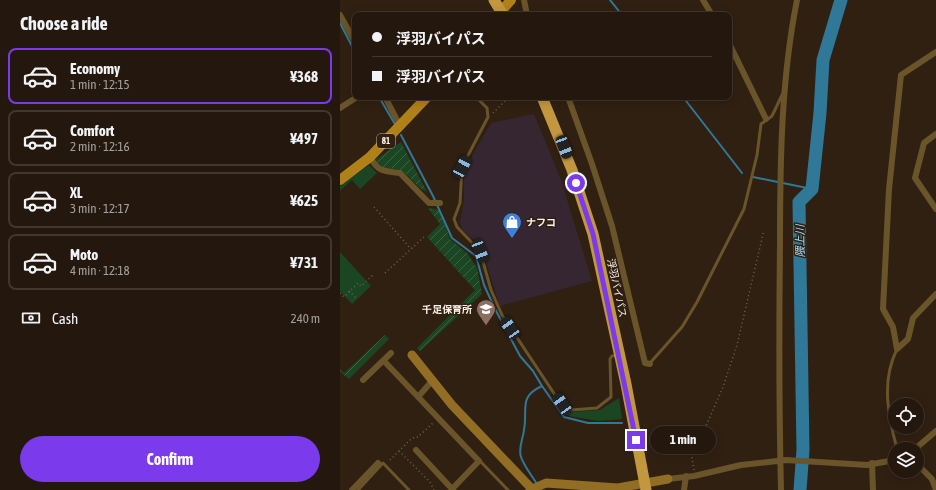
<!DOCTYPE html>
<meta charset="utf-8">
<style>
:root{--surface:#24180e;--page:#30251c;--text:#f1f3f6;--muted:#a3a09e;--line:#41372e;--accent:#7c3aed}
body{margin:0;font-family:"Asap Condensed","Noto Sans JP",sans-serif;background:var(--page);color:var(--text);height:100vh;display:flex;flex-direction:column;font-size:15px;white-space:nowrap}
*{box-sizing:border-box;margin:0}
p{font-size:13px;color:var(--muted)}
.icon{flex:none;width:22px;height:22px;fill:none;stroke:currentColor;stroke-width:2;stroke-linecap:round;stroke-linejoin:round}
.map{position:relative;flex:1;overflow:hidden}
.drawer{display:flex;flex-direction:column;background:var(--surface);width:340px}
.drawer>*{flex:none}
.guide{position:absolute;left:12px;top:12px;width:380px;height:88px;border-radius:8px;box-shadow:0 2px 10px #0003,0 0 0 1px var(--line);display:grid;align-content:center;height:88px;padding:0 20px;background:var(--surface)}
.controls{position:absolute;left:548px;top:398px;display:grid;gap:8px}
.controls a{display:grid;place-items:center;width:36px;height:36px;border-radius:50%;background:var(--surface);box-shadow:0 2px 10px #0003,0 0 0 1px var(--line);font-size:20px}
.end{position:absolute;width:18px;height:18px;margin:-9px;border:5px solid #7c3aed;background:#fff;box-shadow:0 0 0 2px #fff}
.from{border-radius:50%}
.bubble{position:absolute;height:28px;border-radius:14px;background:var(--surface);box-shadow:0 2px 10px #0003,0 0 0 1px var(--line);font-size:13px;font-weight:700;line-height:28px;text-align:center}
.car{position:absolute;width:12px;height:24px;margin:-12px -6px;border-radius:5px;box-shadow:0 0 3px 1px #0007;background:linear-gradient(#222 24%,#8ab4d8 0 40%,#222 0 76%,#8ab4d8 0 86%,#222 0)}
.guide b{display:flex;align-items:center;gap:14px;height:38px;font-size:15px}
.guide b+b{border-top:1px solid var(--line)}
.guide i{width:10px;height:10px;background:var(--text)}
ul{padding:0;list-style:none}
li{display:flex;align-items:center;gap:12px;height:56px;margin:0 8px 6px;padding:0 12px;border:2px solid var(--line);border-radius:8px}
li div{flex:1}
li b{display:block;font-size:15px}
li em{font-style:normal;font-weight:700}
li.selected{border-color:var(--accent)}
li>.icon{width:36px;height:36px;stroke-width:1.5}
h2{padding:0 20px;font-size:18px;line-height:48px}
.pay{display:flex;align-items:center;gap:10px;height:44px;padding:0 20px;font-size:15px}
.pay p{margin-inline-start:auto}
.button{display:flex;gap:8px;margin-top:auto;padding:8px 20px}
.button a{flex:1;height:46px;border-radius:24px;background:var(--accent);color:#fff;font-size:16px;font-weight:700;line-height:46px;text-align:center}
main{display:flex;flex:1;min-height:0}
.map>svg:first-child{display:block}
</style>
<main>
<section class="drawer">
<h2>Choose a ride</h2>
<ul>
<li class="selected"><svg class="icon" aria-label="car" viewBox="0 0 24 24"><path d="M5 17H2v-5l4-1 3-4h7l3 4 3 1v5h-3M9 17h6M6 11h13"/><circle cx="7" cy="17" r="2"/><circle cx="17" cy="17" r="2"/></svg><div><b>Economy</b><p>1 min · 12:15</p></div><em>¥368</em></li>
<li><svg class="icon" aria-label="car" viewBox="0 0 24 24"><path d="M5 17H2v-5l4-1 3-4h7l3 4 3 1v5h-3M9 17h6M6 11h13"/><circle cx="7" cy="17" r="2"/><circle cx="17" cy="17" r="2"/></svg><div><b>Comfort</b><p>2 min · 12:16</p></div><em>¥497</em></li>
<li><svg class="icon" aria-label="car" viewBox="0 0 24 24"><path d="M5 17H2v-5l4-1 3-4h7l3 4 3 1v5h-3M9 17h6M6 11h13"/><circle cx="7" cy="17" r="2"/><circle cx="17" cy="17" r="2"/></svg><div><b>XL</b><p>3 min · 12:17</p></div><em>¥625</em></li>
<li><svg class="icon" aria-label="car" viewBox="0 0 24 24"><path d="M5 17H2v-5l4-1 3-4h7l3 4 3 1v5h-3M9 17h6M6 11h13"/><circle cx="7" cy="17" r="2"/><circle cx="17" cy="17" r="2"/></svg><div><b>Moto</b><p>4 min · 12:18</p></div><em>¥731</em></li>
</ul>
<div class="pay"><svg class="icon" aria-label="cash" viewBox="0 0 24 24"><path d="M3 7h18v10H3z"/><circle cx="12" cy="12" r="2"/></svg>Cash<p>240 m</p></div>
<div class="button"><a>Confirm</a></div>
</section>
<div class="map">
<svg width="596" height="490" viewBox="0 0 596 490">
<defs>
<pattern id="garden-furrows" width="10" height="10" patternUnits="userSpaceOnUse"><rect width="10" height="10" fill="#1b4624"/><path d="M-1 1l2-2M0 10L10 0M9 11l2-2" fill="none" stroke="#3d6144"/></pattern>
</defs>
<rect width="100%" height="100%" fill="#302012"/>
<!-- commercial -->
<path fill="#362631" d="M194 114 221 180 252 281 160 306 141 247 122 229 120 222 124 200V175L126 166 151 123Z"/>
<!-- grass -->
<path fill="#1b4624" d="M29 165 37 173 20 189 12 180 0 191V186Z
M0 252 31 286 12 304 0 291Z
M279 398 282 419 259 421 229 416 217 403 232 412 260 410Z"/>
<!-- garden -->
<path fill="url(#garden-furrows)" d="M61 142 87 192C77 188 72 178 63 172 53 165 47 174 35 160Z
M88 208 99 210 110 239 127 253 137 268 142 294 80 351 77 348 135 290 87 237 100 224Z
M45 335 49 339 9 379 0 372V369L4 373Z"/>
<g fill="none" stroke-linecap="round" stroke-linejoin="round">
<!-- stream -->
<path stroke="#307897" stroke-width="2" d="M270 0 282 15
M0 23 15 52
M39 97 56 126
M343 97 402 173
M61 135 93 196 112 238 136 256 144 285 155 309 180 356 193 371 202 386C178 397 188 409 184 430 183 439 178 448 181 457 184 466 192 476 197 484
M413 177 472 189
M202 386 224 417 248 423H282"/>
<!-- river -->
<path stroke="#307897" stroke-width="13" d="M460 490 463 450 459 202 472 189 480 113 483 60 501 0"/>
<!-- path -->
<path stroke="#6f6154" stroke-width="1.5" stroke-dasharray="1 3" stroke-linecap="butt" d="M153 113 169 97
M34 207 71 249
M45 273 84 237
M9 291 17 299
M0 293 4 297 18 283 21 286 33 275
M59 451 90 482 94 490
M50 460 72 438 78 437 94 422
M354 470 352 458 383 387 397 345 424 230"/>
<!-- lane -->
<path stroke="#6a542a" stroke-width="3" d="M136 97 147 108 148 117 122 167 120 203 114 219 117 227 140 251 151 290 162 315 221 404 231 410 257 408 271 397 270 359 272 356 278 355
M310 363 342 327 357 302 404 209 417 155 421 124 432 116 443 93
M557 449C548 416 541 381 557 349
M140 461 168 490
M18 490 43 463 69 490"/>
<!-- street -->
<path stroke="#6a542a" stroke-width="6" d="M184 0 187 15
M363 0 372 15
M0 15 15 42
M389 43 426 119
M45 97 60 126
M228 97 252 164 272 226 305 363 310 364
M0 108 17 97
M596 134 584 143 575 178 596 209
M30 157C38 172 44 171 60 173L89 203H100
M557 349 553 327 543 309 549 189 561 75 596 52
M557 349 568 339 573 318 596 294
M44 361 139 461 112 489
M23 380 51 353
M78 397 92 381
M575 449 596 431
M76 450 113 490
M532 463 533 490
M577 464 592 479 596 490
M328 479 354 476 401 465 446 460 527 465 555 460
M12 490 38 463
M344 490 346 476
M441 490C439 408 439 326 440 245 440 163 441 80 457 0"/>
<!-- secondary -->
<path stroke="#926e25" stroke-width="9" d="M72 355 112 405 192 489
M190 490 206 483 278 488 328 479"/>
<!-- primary -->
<path stroke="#b08119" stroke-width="10" d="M158 15 171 0
M0 180 30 157 87 97"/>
<!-- highway -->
<path stroke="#c3973f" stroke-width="11" d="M154 0 163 15
M202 97 232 170 253 234 286 384 306 490"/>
</g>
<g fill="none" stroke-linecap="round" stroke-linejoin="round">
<!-- route -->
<path stroke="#7c3aed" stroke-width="5" d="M236 183 253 234 296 440"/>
</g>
<!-- icons -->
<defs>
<g id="shop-pin" transform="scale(1)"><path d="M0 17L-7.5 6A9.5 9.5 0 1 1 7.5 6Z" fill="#3f7fe0" stroke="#302012"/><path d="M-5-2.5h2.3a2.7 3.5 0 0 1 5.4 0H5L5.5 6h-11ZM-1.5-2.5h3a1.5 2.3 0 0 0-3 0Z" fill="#fff"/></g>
<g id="school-pin" transform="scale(1)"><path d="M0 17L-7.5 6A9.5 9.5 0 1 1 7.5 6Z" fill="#8d6e63" stroke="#302012"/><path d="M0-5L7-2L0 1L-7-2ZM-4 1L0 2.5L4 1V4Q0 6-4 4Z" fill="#fff"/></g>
</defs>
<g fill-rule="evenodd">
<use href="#shop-pin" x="172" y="222"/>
<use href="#school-pin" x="146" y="309"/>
</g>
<g text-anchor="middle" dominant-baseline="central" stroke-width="3" stroke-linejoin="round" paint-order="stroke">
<!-- shield labels -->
<rect fill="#302012" stroke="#c0b3a8" stroke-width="1" x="37" y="134" width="18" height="14" rx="3"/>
<g font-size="9" font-weight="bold" fill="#fdf2e9">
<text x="46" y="141">81</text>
</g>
<!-- poi labels -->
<g font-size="10" font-weight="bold" fill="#fdf2e9" stroke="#302012" text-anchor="start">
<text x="186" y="222">ナフコ</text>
<text x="132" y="309" text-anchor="end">千足保育所</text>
</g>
<!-- street labels -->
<g font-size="10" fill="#fdf2e9" stroke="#302012">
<text transform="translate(277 288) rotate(78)">浮羽バイパス</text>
</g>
<!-- water labels -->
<g font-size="11" font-style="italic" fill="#a9e1fd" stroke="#302012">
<text transform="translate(460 241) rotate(-91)">隈上川</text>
</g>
</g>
</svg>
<div class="controls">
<a><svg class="icon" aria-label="locate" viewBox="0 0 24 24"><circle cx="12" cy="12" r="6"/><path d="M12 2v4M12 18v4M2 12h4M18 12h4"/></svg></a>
<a><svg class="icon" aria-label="layers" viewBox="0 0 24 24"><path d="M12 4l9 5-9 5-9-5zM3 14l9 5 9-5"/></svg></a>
</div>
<i class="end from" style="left:236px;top:183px"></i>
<i class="end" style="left:296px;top:440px"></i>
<div class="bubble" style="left:310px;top:426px;width:66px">1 min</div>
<i class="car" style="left:224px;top:147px;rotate:159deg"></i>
<i class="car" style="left:122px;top:167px;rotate:28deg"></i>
<i class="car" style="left:140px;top:251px;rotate:159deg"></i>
<i class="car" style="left:170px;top:328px;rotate:326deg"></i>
<i class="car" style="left:222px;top:404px;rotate:326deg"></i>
<div class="guide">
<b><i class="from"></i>浮羽バイパス</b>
<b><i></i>浮羽バイパス</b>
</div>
</div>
</main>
